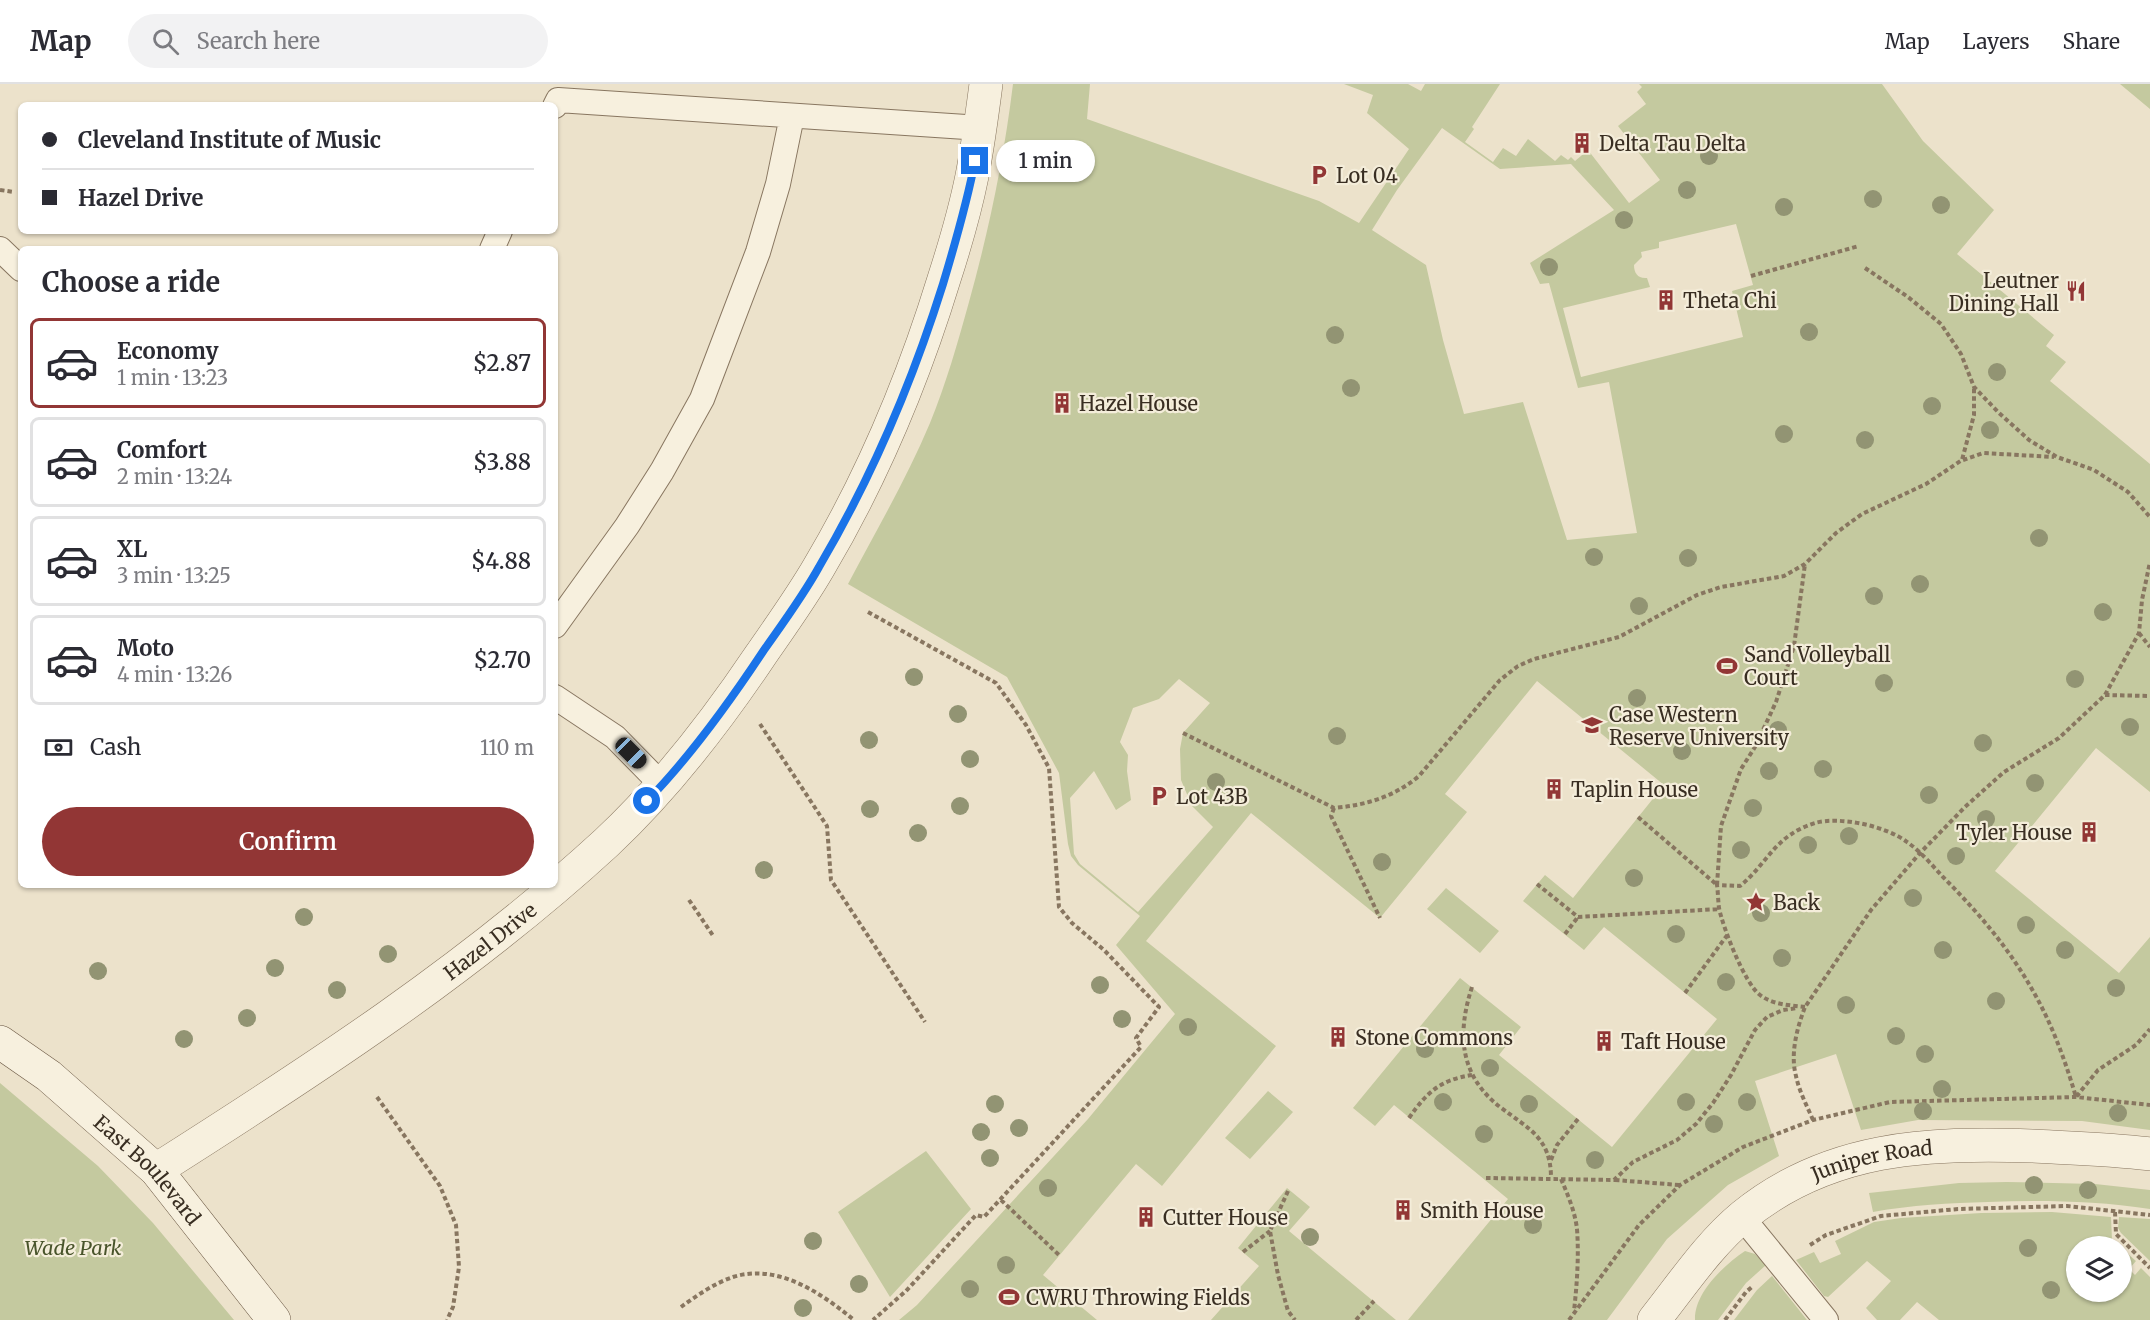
<!DOCTYPE html>
<meta charset="utf-8">
<style>
:root{--surface:#fff;--page:#f2f2f3;--text:#2b2b33;--muted:#7c7c81;--line:#e1e1e2;--accent:#923635}
body{margin:0;font-family:Merriweather,serif;background:var(--page);color:var(--text);height:100vh;display:flex;flex-direction:column;font-size:22px;white-space:nowrap}
*{box-sizing:border-box;margin:0}
p{font-size:20px;color:var(--muted)}
.icon{flex:none;width:33px;height:33px;fill:none;stroke:currentColor;stroke-width:2;stroke-linecap:round;stroke-linejoin:round}
.map{position:relative;flex:1;overflow:hidden}
.details{position:absolute;left:18px;top:162px;width:540px;height:642px;display:flex;flex-direction:column;background:var(--surface);border-radius:9px;box-shadow:0 2px 4px #0004}
.details>*{flex:none}
.hud{position:absolute;left:18px;top:18px;width:540px;height:132px;border-radius:9px;box-shadow:0 2px 4px #0004;display:grid;align-content:center;height:132px;padding:0 24px;background:var(--surface)}
.tools{position:absolute;left:2066px;top:1152px;display:grid;gap:12px}
.tools a{display:grid;place-items:center;width:66px;height:66px;border-radius:50%;background:var(--surface);box-shadow:0 2px 4px #0004;font-size:30px}
.end{position:absolute;width:27px;height:27px;margin:-14px;border:8px solid #1a73e8;background:#fff;box-shadow:0 0 0 3px #fff}
.from{border-radius:50%}
.bubble{position:absolute;height:42px;border-radius:21px;background:var(--surface);box-shadow:0 2px 4px #0004;font-size:20px;font-weight:600;line-height:42px;text-align:center}
.car{position:absolute;width:18px;height:36px;margin:-18px -9px;border-radius:8px;box-shadow:0 0 4px 2px #0007;background:linear-gradient(#222 24%,#8ab4d8 0 40%,#222 0 76%,#8ab4d8 0 86%,#222 0)}
.hud b{display:flex;align-items:center;gap:21px;height:57px;font-size:22px}
.hud b+b{border-top:2px solid var(--line)}
.hud i{width:15px;height:15px;background:var(--text)}
ul{padding:0;list-style:none}
li{display:flex;align-items:center;gap:18px;height:90px;margin:0 12px 9px;padding:0 12px;border:3px solid var(--line);border-radius:9px}
li div{flex:1}
li b{display:block;font-size:22px}
li em{font-style:normal;font-weight:600}
li.active{border-color:var(--accent)}
li>.icon{width:54px;height:54px;stroke-width:1.5}
h2{padding:0 24px;font-size:27px;line-height:72px}
.pay{display:flex;align-items:center;gap:15px;height:66px;padding:0 24px;font-size:22px}
.pay p{margin-inline-start:auto}
.action{display:flex;gap:12px;margin-top:auto;padding:12px 24px}
.action a{flex:1;height:69px;border-radius:36px;background:var(--accent);color:#fff;font-size:24px;font-weight:600;line-height:69px;text-align:center}
header{display:flex;align-items:center;gap:36px;box-sizing:border-box;height:84px;padding:0 30px;background:var(--surface);border-bottom:2px solid var(--line)}
header strong{font-size:28px}
nav{display:flex;gap:33px;margin-inline-start:auto;font-size:21px}
.search{width:420px;height:54px;background:var(--page);display:flex;align-items:center;gap:15px;box-sizing:border-box;padding:0 21px;border-radius:33px;color:var(--muted);font-size:22px}
.map>svg:first-child{display:block}
</style>
<header>
<strong>Map</strong>
<div class="search"><svg class="icon" aria-label="search" viewBox="0 0 24 24"><circle cx="10" cy="10" r="6"/><path d="M15 15l6 6"/></svg>Search here</div>
<nav><a>Map</a><a>Layers</a><a>Share</a></nav>
</header>
<div class="map">
<svg width="2150" height="1236" viewBox="0 0 2150 1236">
<rect width="100%" height="100%" fill="#ece2cb"/>
<!-- green -->
<path fill="#c4c99f" fill-rule="evenodd" d="M1013 0H1090L1087 35 1319 117 1359 139 1409 65 1367 29 1373 11 1344 0H1408L1421 7 1425 0H1500L1472 43 1474 45 1465 58 1493 78 1503 64 1516 72 1528 55 1555 77 1561 71 1568 76 1571 73 1575 77 1588 66 1629 119 1660 96 1618 42 1646 20 1637 8 1642 3 1639 0H1882L1923 57 1994 126 1957 170 2054 251 2046 262 2066 278 2050 297 2150 380V708L2096 664 1995 787 2119 889 2150 853V1046L2082 1037 1918 1036 1861 1046 1836 970 1755 997 1779 1072 1728 1101 1667 1155 1607 1236H1408L1508 1115 1394 1021 1375 1042 1353 1024 1460 894 1521 943 1499 971 1612 1063 1717 935 1604 843 1584 866 1523 817 1545 791 1573 814 1664 701 1537 597 1445 710 1467 728 1380 834 1251 729 1146 857 1276 962 1162 1102 1136 1080 1043 1191 1097 1236H899L917 1221 1088 1035 1175 930 1116 861 1140 832 1078 781 1071 772 1068 760 1059 689 1007 593 848 500C876 447 907 394 930 339 946 300 958 258 969 218 989 146 1004 74 1013 0ZM1442 44 1500 85 1571 80 1614 126 1530 179 1540 200 1549 199 1578 304 1609 298 1637 449 1567 456 1523 318 1464 330 1443 256 1426 181 1372 146 1397 106ZM1736 140 1753 201 1732 207 1743 253 1581 293 1563 224 1650 203 1647 194C1638 195 1634 189 1634 181L1642 173 1641 168 1659 164V158ZM1179 595 1210 619 1183 649 1180 665 1181 696 1192 722 1213 743 1138 828 1080 780 1074 770 1070 714 1094 687 1116 726 1131 716 1127 687 1128 671 1120 658 1133 624 1159 615Z
M2120 0H2150V25Z
M1446 804 1499 847 1480 869 1427 825Z
M0 999 98 1082 153 1139 234 1236H0Z
M1268 1007 1293 1028 1250 1075 1225 1054Z
M926 1067 971 1125 890 1213 838 1128Z
M2007 1098 2095 1100 2150 1106V1125C2096 1117 2043 1116 1988 1118 1950 1119 1911 1121 1873 1128L1869 1109 1959 1099Z
M1287 1104 1310 1123 1289 1147 1396 1236H1211L1259 1182 1238 1164Z
M2052 1128 2111 1133 2112 1156 2119 1162H2076V1208H2121V1164L2136 1177 2129 1185 2135 1191 2141 1184 2150 1193V1236H1939L1917 1218 1900 1236H1877L1866 1224 1891 1197 1867 1177 1828 1213 1824 1212 1796 1176 1814 1168 1820 1179 1841 1170 1835 1157 1874 1138 1901 1134 1981 1129Z
M2119 1133 2150 1135V1177L2121 1149 2118 1144Z
M1745 1167 1755 1170 1766 1181 1746 1199 1718 1236H1695C1694 1209 1724 1181 1745 1167Z
M1772 1192 1807 1236H1734L1757 1206Z"/>
<g fill="none" stroke-linecap="round" stroke-linejoin="round">
<!-- lane casing -->
<g stroke="#887660" stroke-width="26">
<path id="lane" d="M555 22 558 16 981 44
M0 165 21 185
M492 165 500 147
M555 542 627 442 662 387 702 315 758 168 778 100 792 32
M555 613 615 653 662 701
M1742 1133 1826 1236"/>
</g>
<!-- street casing -->
<g stroke="#887660" stroke-width="34">
<g id="street">
<path id="s1" d="M156 1086C312 987 469 885 606 759 665 704 715 639 760 572 780 543 801 514 819 483 873 392 913 296 944 195 955 161 965 127 972 92 978 61 982 31 986 0"/>
<path id="s2" d="M1654 1236C1682 1201 1708 1161 1743 1132 1828 1063 1927 1058 2032 1062 2071 1064 2111 1065 2150 1070"/>
</g>
</g>
<!-- secondary casing -->
<g stroke="#6a5743" stroke-width="34">
<g id="secondary">
<path id="s3" d="M0 958 49 992 156 1086 274 1236"/>
</g>
</g>
<!-- path -->
<path stroke="#887660" stroke-width="4" stroke-dasharray="4.5 3" stroke-linecap="butt" d="M0 106 14 108
M1865 184 1908 213 1941 240 1961 270 1974 303 1999 329 2029 356 2057 373 2094 386 2128 408 2150 433
M1751 192 1859 162
M1963 376 1983 369 2054 373
M868 528 996 599 1026 641 1049 684 1059 823 1072 839 1104 866 1159 923 1136 954 1141 963 984 1133 976 1131 906 1207 873 1236
M2139 549 2150 563
M2105 611 2150 612
M760 640 827 742 831 796 925 938
M1183 649 1334 724C1366 721 1394 713 1419 692L1500 596 1518 582 1534 575 1619 553 1697 511 1721 503 1784 492 1805 480 1836 449 1862 430 1926 400 1962 376 1974 331V303
M1334 724 1331 732 1380 834
M1638 733 1717 801
M1537 800 1578 833 1720 825
M1717 801 1721 742 1741 685 1755 663 1776 618 1794 562 1805 480
M689 816 714 853
M1565 850 1578 833
M1472 903C1457 949 1459 991 1500 1023 1529 1045 1551 1054 1551 1094
M1685 909 1728 850
M1805 923C1790 921 1773 921 1760 911 1745 900 1723 844 1719 824 1718 816 1718 808 1717 801L1740 802C1769 778 1774 752 1815 739 1840 732 1886 742 1907 758 1920 767 1932 781 1943 793 1977 827 2009 864 2033 907 2052 940 2065 976 2076 1013L2098 986 2136 961 2150 945
M377 1013 440 1102 456 1141 459 1183 453 1223 447 1236
M1409 1034C1427 1008 1440 996 1472 991
M1813 1036C1807 1022 1799 1007 1796 992 1790 970 1797 944 1805 923L1871 826 1920 769 1965 723 2004 688 2059 654 2105 611 2139 549 2142 516 2150 478
M1551 1076 1557 1061 1578 1035
M1486 1094 1614 1096 1633 1078 1677 1056 1696 1040 1713 1019 1731 991 1755 946 1767 933 1783 926 1798 924
M1561 1095C1568 1111 1575 1128 1577 1145 1579 1172 1577 1200 1574 1227
M1615 1096 1679 1101
M1288 1107 1270 1147 1278 1191 1288 1227 1295 1236
M1001 1116 1059 1171
M2115 1128 2116 1150 2150 1184
M1810 1161 1826 1151 1881 1132 1958 1125 2067 1122 2150 1131
M1243 1168 1270 1147
M681 1223C696 1212 715 1199 733 1193 778 1179 821 1209 854 1236
M1356 1236 1374 1217
M1569 1236 1639 1141 1680 1101 1743 1063 1813 1036 1890 1018 2076 1013 2150 1021
M1725 1236 1746 1208 1753 1202"/>
<!-- lane -->
<use href="#lane" stroke="#f7f0de" stroke-width="24"/>
<!-- street -->
<use href="#street" stroke="#f7f0de" stroke-width="33"/>
<!-- secondary -->
<use href="#secondary" stroke="#f7f0de" stroke-width="33"/>
</g>
<!-- trees -->
<g fill="#929473">
<circle cx="1709" cy="72" r="9"/>
<circle cx="1687" cy="106" r="9"/>
<circle cx="1873" cy="115" r="9"/>
<circle cx="1941" cy="121" r="9"/>
<circle cx="1784" cy="123" r="9"/>
<circle cx="1624" cy="136" r="9"/>
<circle cx="1549" cy="183" r="9"/>
<circle cx="1809" cy="248" r="9"/>
<circle cx="1335" cy="251" r="9"/>
<circle cx="1997" cy="288" r="9"/>
<circle cx="1351" cy="304" r="9"/>
<circle cx="1932" cy="322" r="9"/>
<circle cx="1990" cy="346" r="9"/>
<circle cx="1784" cy="350" r="9"/>
<circle cx="1865" cy="356" r="9"/>
<circle cx="2039" cy="454" r="9"/>
<circle cx="1594" cy="473" r="9"/>
<circle cx="1688" cy="474" r="9"/>
<circle cx="1920" cy="500" r="9"/>
<circle cx="1874" cy="512" r="9"/>
<circle cx="1639" cy="522" r="9"/>
<circle cx="2103" cy="528" r="9"/>
<circle cx="914" cy="593" r="9"/>
<circle cx="2075" cy="595" r="9"/>
<circle cx="1884" cy="599" r="9"/>
<circle cx="1637" cy="614" r="9"/>
<circle cx="958" cy="630" r="9"/>
<circle cx="2130" cy="643" r="9"/>
<circle cx="1778" cy="646" r="9"/>
<circle cx="1337" cy="652" r="9"/>
<circle cx="869" cy="656" r="9"/>
<circle cx="1983" cy="659" r="9"/>
<circle cx="1682" cy="667" r="9"/>
<circle cx="970" cy="675" r="9"/>
<circle cx="1823" cy="685" r="9"/>
<circle cx="1769" cy="687" r="9"/>
<circle cx="1216" cy="698" r="9"/>
<circle cx="2035" cy="699" r="9"/>
<circle cx="1929" cy="711" r="9"/>
<circle cx="960" cy="722" r="9"/>
<circle cx="1753" cy="724" r="9"/>
<circle cx="870" cy="725" r="9"/>
<circle cx="1986" cy="735" r="9"/>
<circle cx="918" cy="749" r="9"/>
<circle cx="1849" cy="752" r="9"/>
<circle cx="1808" cy="761" r="9"/>
<circle cx="1741" cy="766" r="9"/>
<circle cx="1956" cy="772" r="9"/>
<circle cx="1382" cy="778" r="9"/>
<circle cx="764" cy="786" r="9"/>
<circle cx="1634" cy="794" r="9"/>
<circle cx="1913" cy="814" r="9"/>
<circle cx="1761" cy="829" r="9"/>
<circle cx="304" cy="833" r="9"/>
<circle cx="2026" cy="841" r="9"/>
<circle cx="1676" cy="850" r="9"/>
<circle cx="1943" cy="866" r="9"/>
<circle cx="2065" cy="866" r="9"/>
<circle cx="388" cy="870" r="9"/>
<circle cx="1782" cy="874" r="9"/>
<circle cx="275" cy="884" r="9"/>
<circle cx="98" cy="887" r="9"/>
<circle cx="1726" cy="898" r="9"/>
<circle cx="1100" cy="901" r="9"/>
<circle cx="2116" cy="904" r="9"/>
<circle cx="337" cy="906" r="9"/>
<circle cx="1996" cy="917" r="9"/>
<circle cx="1846" cy="921" r="9"/>
<circle cx="247" cy="934" r="9"/>
<circle cx="1122" cy="935" r="9"/>
<circle cx="1188" cy="943" r="9"/>
<circle cx="1896" cy="952" r="9"/>
<circle cx="184" cy="955" r="9"/>
<circle cx="1425" cy="965" r="9"/>
<circle cx="1925" cy="970" r="9"/>
<circle cx="1490" cy="984" r="9"/>
<circle cx="1942" cy="1005" r="9"/>
<circle cx="1443" cy="1018" r="9"/>
<circle cx="1686" cy="1018" r="9"/>
<circle cx="1747" cy="1018" r="9"/>
<circle cx="995" cy="1020" r="9"/>
<circle cx="1529" cy="1020" r="9"/>
<circle cx="1923" cy="1027" r="9"/>
<circle cx="2118" cy="1029" r="9"/>
<circle cx="1714" cy="1040" r="9"/>
<circle cx="1019" cy="1044" r="9"/>
<circle cx="981" cy="1048" r="9"/>
<circle cx="1484" cy="1050" r="9"/>
<circle cx="990" cy="1074" r="9"/>
<circle cx="1595" cy="1076" r="9"/>
<circle cx="2034" cy="1101" r="9"/>
<circle cx="1048" cy="1104" r="9"/>
<circle cx="2088" cy="1106" r="9"/>
<circle cx="1533" cy="1141" r="9"/>
<circle cx="1310" cy="1153" r="9"/>
<circle cx="813" cy="1157" r="9"/>
<circle cx="2028" cy="1164" r="9"/>
<circle cx="1006" cy="1181" r="9"/>
<circle cx="859" cy="1200" r="9"/>
<circle cx="970" cy="1205" r="9"/>
<circle cx="2051" cy="1206" r="9"/>
<circle cx="803" cy="1224" r="9"/>
</g>
<g fill="none" stroke-linecap="round" stroke-linejoin="round">
<!-- route -->
<path stroke="#1a73e8" stroke-width="8" d="M647 717C691 672 729 619 764 566 783 539 803 512 819 483 872 393 912 299 943 200 955 160 967 119 975 77"/>
</g>
<!-- icons -->
<defs>
<g id="building-bare" transform="scale(1.62)"><path d="M-4-6H4V6H1V3H-1V6H-4ZM-2.5-4.3h1.7v1.8h-1.7ZM.8-4.3h1.7v1.8H.8ZM-2.5-1h1.7V.8h-1.7ZM.8-1h1.7V.8H.8Z" fill="#923635" stroke="#f4edda" stroke-width="2.5" paint-order="stroke"/></g>
<g id="parking-bare" transform="scale(1.62)"><path d="M-3.5-5.5H1a3.5 3.5 0 0 1 0 7H-1V5.5H-3.5ZM-1-3.4V-.6H.8a1.4 1.4 0 0 0 0-2.8Z" fill="#923635" stroke="#f4edda" stroke-width="2.5" paint-order="stroke"/></g>
<g id="restaurant-bare" transform="scale(1.62)"><path d="M-5-6h1v4h1v-4h1v4h1v-4h1v5L-1.5 .5V6h-2V.5L-5-1ZM5-6V6H3V1.5H1.5Q1.5-4 5-6Z" fill="#923635" stroke="#f4edda" stroke-width="2.5" paint-order="stroke"/></g>
<g id="stadium-bare" transform="scale(1.62)"><path d="M0-5a6.5 5 0 1 0 0 10a6.5 5 0 1 0 0-10ZM-3.5-1.8h7v3.6h-7Z" fill="#923635" stroke="#f4edda" stroke-width="2.5" paint-order="stroke"/></g>
<g id="university-bare" transform="scale(1.62)"><path d="M0-5L7-2L0 1L-7-2ZM-4 1L0 2.5L4 1V4Q0 6-4 4Z" fill="#923635" stroke="#f4edda" stroke-width="2.5" paint-order="stroke"/></g>
<g id="sight-bare" transform="scale(1.62)"><path d="M0-6L1.8-2.2L6-1.7L2.9 1.2L3.7 5.4L0 3.3L-3.7 5.4L-2.9 1.2L-6-1.7L-1.8-2.2Z" fill="#923635" stroke="#f4edda" stroke-width="2.5" paint-order="stroke"/></g>
</defs>
<g fill-rule="evenodd">
<use href="#building-bare" x="1582" y="59"/>
<use href="#parking-bare" x="1319" y="91"/>
<use href="#restaurant-bare" x="2076" y="207"/>
<use href="#building-bare" x="1666" y="216"/>
<use href="#building-bare" x="1062" y="319"/>
<use href="#stadium-bare" x="1727" y="582"/>
<use href="#university-bare" x="1592" y="641"/>
<use href="#building-bare" x="1554" y="705"/>
<use href="#parking-bare" x="1159" y="712"/>
<use href="#building-bare" x="2089" y="748"/>
<use href="#sight-bare" x="1756" y="818"/>
<use href="#building-bare" x="1338" y="953"/>
<use href="#building-bare" x="1604" y="957"/>
<use href="#building-bare" x="1403" y="1126"/>
<use href="#building-bare" x="1146" y="1133"/>
<use href="#stadium-bare" x="1009" y="1213"/>
</g>
<g text-anchor="middle" dominant-baseline="central" stroke-width="4.5" stroke-linejoin="round" paint-order="stroke">
<!-- poi labels -->
<g font-size="20" fill="#392e22" stroke="#f4edda" text-anchor="start">
<text x="1599" y="59">Delta Tau Delta</text>
<text x="1336" y="91">Lot 04</text>
<text x="2059" y="196" text-anchor="end">Leutner<tspan x="2059" dy="23">Dining Hall</tspan></text>
<text x="1683" y="216">Theta Chi</text>
<text x="1079" y="319">Hazel House</text>
<text x="1744" y="570">Sand Volleyball<tspan x="1744" dy="23">Court</tspan></text>
<text x="1609" y="630">Case Western<tspan x="1609" dy="23">Reserve University</tspan></text>
<text x="1571" y="705">Taplin House</text>
<text x="1176" y="712">Lot 43B</text>
<text x="2072" y="748" text-anchor="end">Tyler House</text>
<text x="1773" y="818">Back</text>
<text x="1355" y="953">Stone Commons</text>
<text x="1621" y="957">Taft House</text>
<text x="1420" y="1126">Smith House</text>
<text x="1163" y="1133">Cutter House</text>
<text x="1026" y="1213">CWRU Throwing Fields</text>
</g>
<!-- street labels -->
<g font-size="20" fill="#392e22" stroke="#f4edda">
<text stroke="none"><textPath href="#s1" startOffset="405">Hazel Drive</textPath></text>
<text stroke="none"><textPath href="#s2" startOffset="280">Juniper Road</textPath></text>
<text stroke="none"><textPath href="#s3" startOffset="196">East Boulevard</textPath></text>
</g>
<!-- park labels -->
<g font-size="20" font-style="italic" fill="#49542b" stroke="#f4edda">
<text x="73" y="1163">Wade Park</text>
</g>
</g>
</svg>
<div class="tools">
<a><svg class="icon" aria-label="layers" viewBox="0 0 24 24"><path d="M12 4l9 5-9 5-9-5zM3 14l9 5 9-5"/></svg></a>
</div>
<i class="end from" style="left:647px;top:717px"></i>
<i class="end" style="left:975px;top:77px"></i>
<div class="bubble" style="left:996px;top:56px;width:99px">1 min</div>
<i class="car" style="left:631px;top:669px;rotate:135deg"></i>
<div class="hud">
<b><i class="from"></i>Cleveland Institute of Music</b>
<b><i></i>Hazel Drive</b>
</div>
<section class="details">
<h2>Choose a ride</h2>
<ul>
<li class="active"><svg class="icon" aria-label="car" viewBox="0 0 24 24"><path d="M5 17H2v-5l4-1 3-4h7l3 4 3 1v5h-3M9 17h6M6 11h13"/><circle cx="7" cy="17" r="2"/><circle cx="17" cy="17" r="2"/></svg><div><b>Economy</b><p>1 min · 13:23</p></div><em>$2.87</em></li>
<li><svg class="icon" aria-label="car" viewBox="0 0 24 24"><path d="M5 17H2v-5l4-1 3-4h7l3 4 3 1v5h-3M9 17h6M6 11h13"/><circle cx="7" cy="17" r="2"/><circle cx="17" cy="17" r="2"/></svg><div><b>Comfort</b><p>2 min · 13:24</p></div><em>$3.88</em></li>
<li><svg class="icon" aria-label="car" viewBox="0 0 24 24"><path d="M5 17H2v-5l4-1 3-4h7l3 4 3 1v5h-3M9 17h6M6 11h13"/><circle cx="7" cy="17" r="2"/><circle cx="17" cy="17" r="2"/></svg><div><b>XL</b><p>3 min · 13:25</p></div><em>$4.88</em></li>
<li><svg class="icon" aria-label="car" viewBox="0 0 24 24"><path d="M5 17H2v-5l4-1 3-4h7l3 4 3 1v5h-3M9 17h6M6 11h13"/><circle cx="7" cy="17" r="2"/><circle cx="17" cy="17" r="2"/></svg><div><b>Moto</b><p>4 min · 13:26</p></div><em>$2.70</em></li>
</ul>
<div class="pay"><svg class="icon" aria-label="cash" viewBox="0 0 24 24"><path d="M3 7h18v10H3z"/><circle cx="12" cy="12" r="2"/></svg>Cash<p>110 m</p></div>
<div class="action"><a>Confirm</a></div>
</section>
</div>
